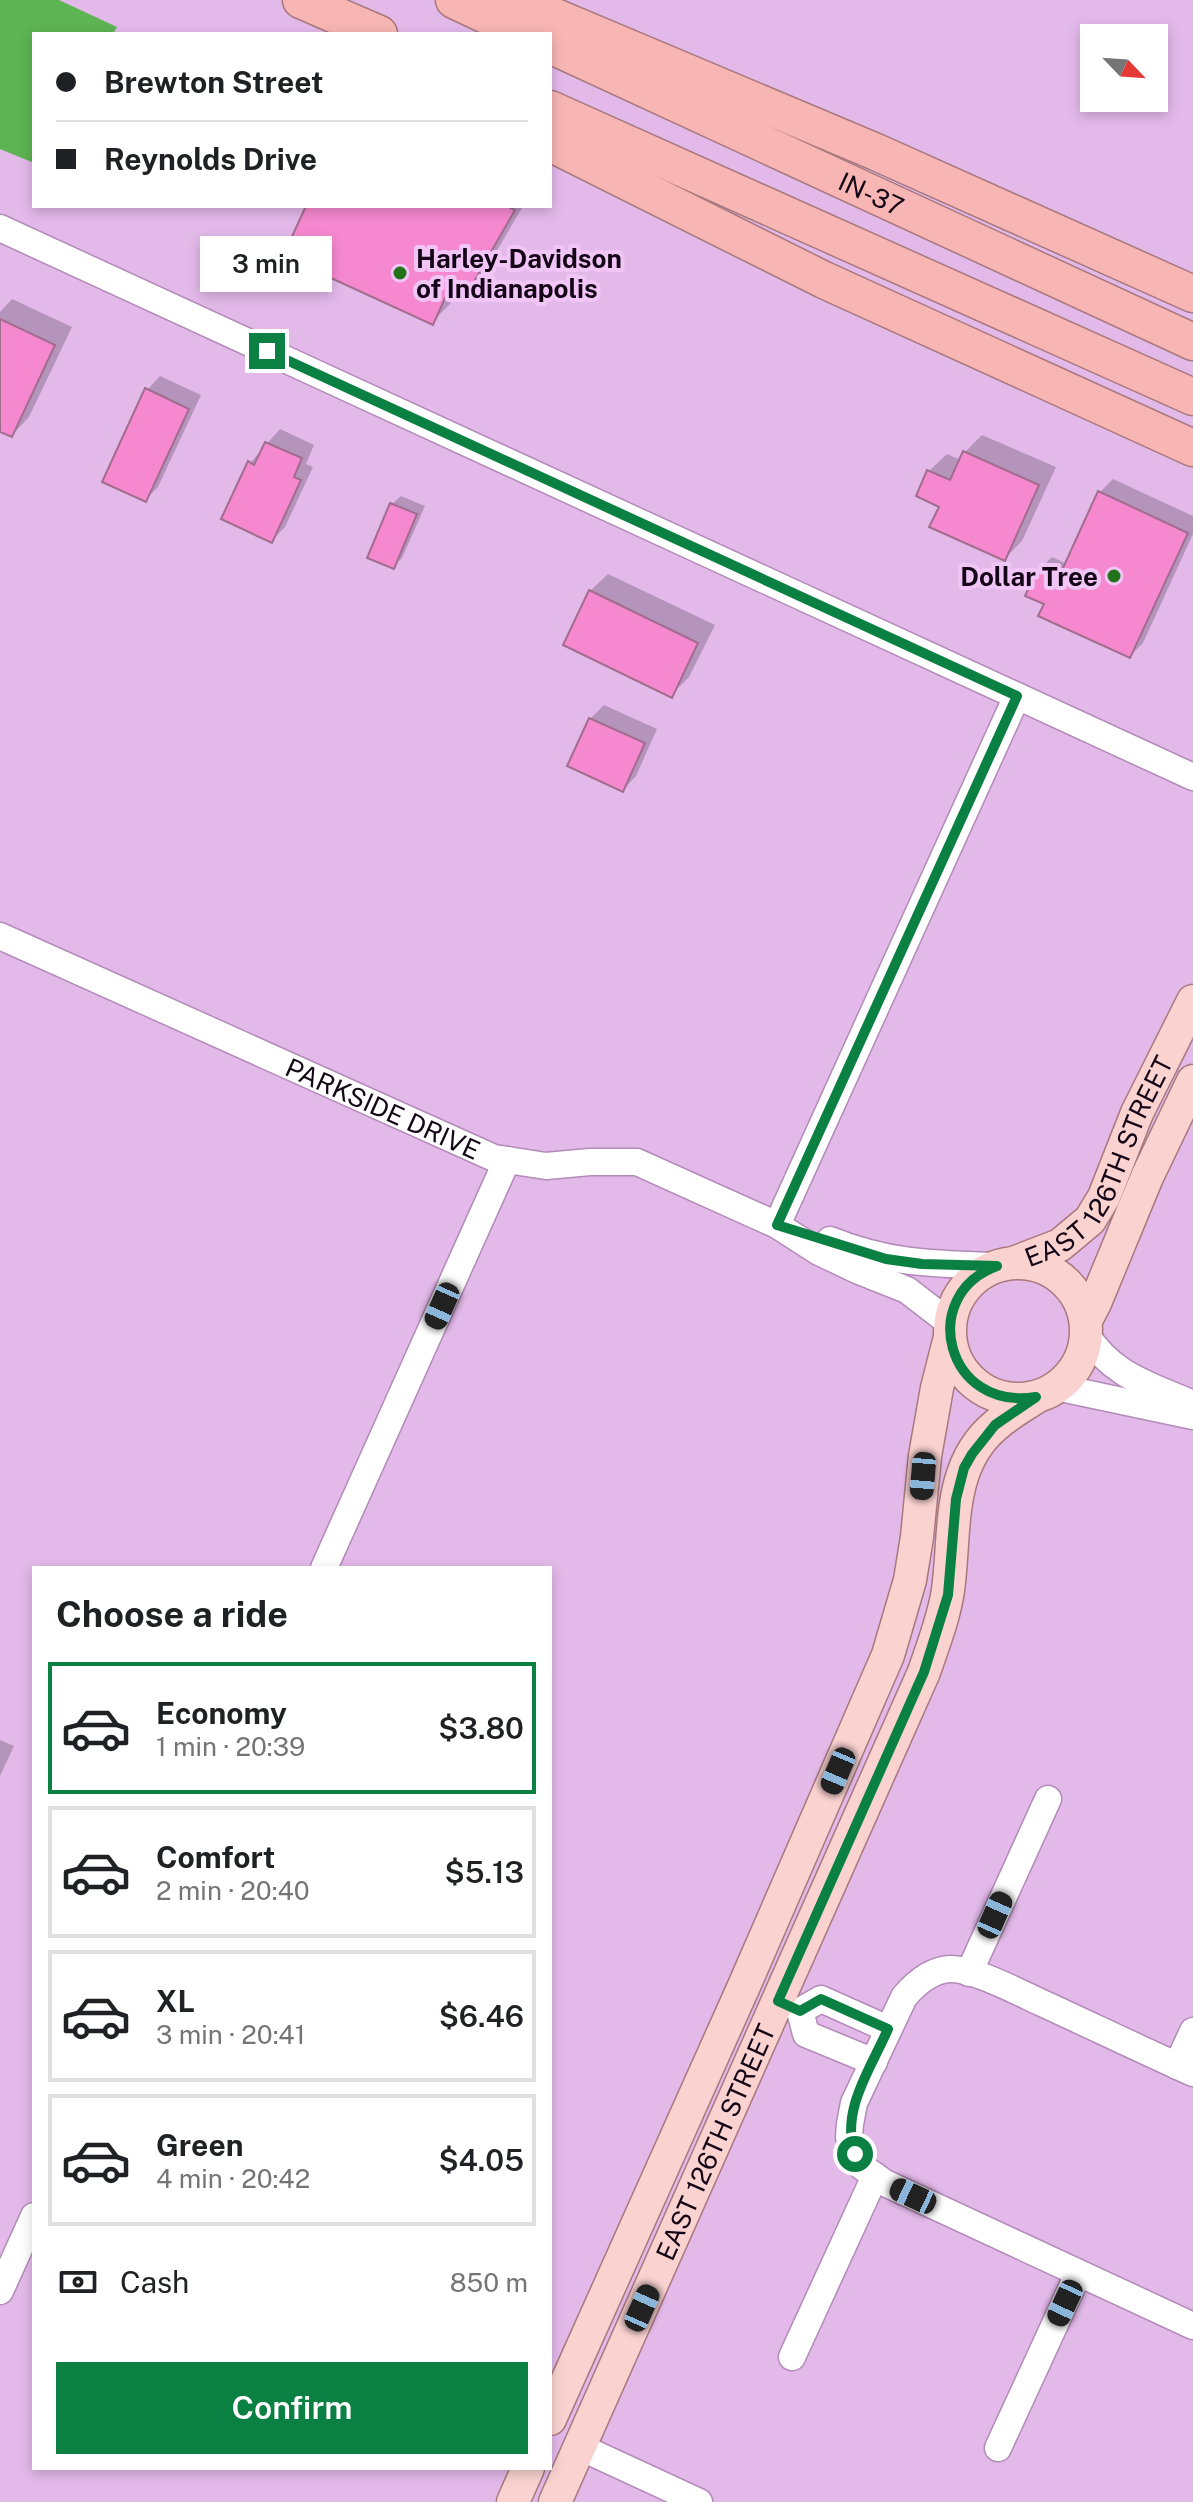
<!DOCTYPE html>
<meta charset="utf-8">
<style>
:root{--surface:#fff;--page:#f2f2f2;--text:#202124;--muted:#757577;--line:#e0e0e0;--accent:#0b8043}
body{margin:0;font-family:"Public Sans",sans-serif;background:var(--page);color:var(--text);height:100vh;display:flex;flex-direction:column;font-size:30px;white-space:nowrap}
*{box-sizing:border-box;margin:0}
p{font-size:26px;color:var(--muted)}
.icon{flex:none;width:44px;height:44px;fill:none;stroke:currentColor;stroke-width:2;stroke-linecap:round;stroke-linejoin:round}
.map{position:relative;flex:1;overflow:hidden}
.side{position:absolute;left:32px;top:1566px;width:520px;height:904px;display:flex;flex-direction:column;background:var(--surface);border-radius:0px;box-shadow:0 4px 12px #0003}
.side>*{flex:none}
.banner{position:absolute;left:32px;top:32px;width:520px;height:176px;border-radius:0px;box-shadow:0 4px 12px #0003;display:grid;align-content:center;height:176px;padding:0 24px;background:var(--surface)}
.needle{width:52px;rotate:115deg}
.buttons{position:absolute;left:1080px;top:24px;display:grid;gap:16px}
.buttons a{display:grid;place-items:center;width:88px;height:88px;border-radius:0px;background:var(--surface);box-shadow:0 4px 12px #0003;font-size:40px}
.end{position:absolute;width:36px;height:36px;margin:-18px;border:10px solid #0b8043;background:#fff;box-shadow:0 0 0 4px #fff}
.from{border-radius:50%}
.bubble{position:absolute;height:56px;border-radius:0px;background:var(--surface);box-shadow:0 4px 12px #0003;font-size:26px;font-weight:600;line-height:56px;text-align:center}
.car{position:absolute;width:24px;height:48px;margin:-24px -12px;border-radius:10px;box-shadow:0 0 6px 2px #0007;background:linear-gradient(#222 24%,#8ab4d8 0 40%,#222 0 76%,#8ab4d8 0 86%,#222 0)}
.banner b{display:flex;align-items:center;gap:28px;height:76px;font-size:30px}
.banner b+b{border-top:2px solid var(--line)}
.banner i{width:20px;height:20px;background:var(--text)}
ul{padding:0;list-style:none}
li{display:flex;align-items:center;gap:24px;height:132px;margin:0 16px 12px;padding:0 8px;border:4px solid var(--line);border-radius:0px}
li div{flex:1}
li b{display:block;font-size:30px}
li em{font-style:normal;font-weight:600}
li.on{border-color:var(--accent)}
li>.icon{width:72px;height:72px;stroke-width:1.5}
h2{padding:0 24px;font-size:36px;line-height:96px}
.pay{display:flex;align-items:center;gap:20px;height:88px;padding:0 24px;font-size:30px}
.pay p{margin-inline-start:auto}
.primary-button{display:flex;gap:16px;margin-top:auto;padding:16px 24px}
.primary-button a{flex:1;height:92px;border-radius:0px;background:var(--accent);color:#fff;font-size:32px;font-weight:600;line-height:92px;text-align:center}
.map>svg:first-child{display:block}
</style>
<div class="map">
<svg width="1193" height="2502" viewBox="0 0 1193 2502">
<rect width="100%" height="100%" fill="#e3b9ea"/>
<!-- water -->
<path fill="#5db453" d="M0 0H59L117 27 113 34H34V163L0 149Z"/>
<!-- shadow -->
<path fill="#0003" d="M308 206H523L481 278 463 296 456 292 450 304 432 322Z
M12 299 72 327 29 417 12 435 0 430V312Z
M160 376 201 395 158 487 145 500 147 390Z
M280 429 314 445 306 464 313 467 285 527 272 540 250 463Z
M982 435 1056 467 1022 541 1004 559 941 506 929 471 947 454 961 460 965 452Z
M1113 479 1193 516V534L1143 643 1130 656 1046 604 1038 571 1052 557 1067 564 1100 492Z
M401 496 425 506 402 558 393 567 392 504Z
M608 574 715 625 689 677 671 695 590 591Z
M604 705 657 729 636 776 623 790 590 719Z
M0 1740 14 1746 0 1776Z"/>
<!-- building -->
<path fill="#f688d0" stroke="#a16d8e" stroke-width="2" d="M306 206H506L515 210 464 299 448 291 433 325 283 256Z
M0 319 55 345 12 437 0 432Z
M145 388 189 409 146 502 102 482Z
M265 442 302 458 294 477 301 480 272 543 221 519 248 461 254 465Z
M963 451 1039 485 1005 561 929 527 939 507 916 496 927 470 950 480Z
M1098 491 1188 533 1130 658 1038 616 1044 604 1025 596 1037 570 1058 579Z
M390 503 417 514 394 569 367 558Z
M589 590 698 643 672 698 563 645Z
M589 718 645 743 623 792 567 766Z"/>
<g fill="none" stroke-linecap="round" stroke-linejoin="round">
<!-- minor casing -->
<g stroke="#b38bb9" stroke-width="29">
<g id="minor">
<path d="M0 228 1193 777"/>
<path id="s1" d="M0 936 494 1158 546 1166 590 1162H637L777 1225 819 1252 859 1271 907 1290 951 1324"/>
<path d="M777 1225 1017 696"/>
<path d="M830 1240C890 1264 934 1264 997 1266"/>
<path d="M1086 1334C1112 1376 1150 1385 1193 1404"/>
<path d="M1056 1387 1193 1416"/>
<path d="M324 1568 507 1160"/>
<path d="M969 1973 1048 1799"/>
<path d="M800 2011 821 1999 888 2029"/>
<path d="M800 2011 806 2034 874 2062"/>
<path d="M1177 2066 1193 2031"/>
<path d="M1193 2073C1142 2050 1092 2026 1042 2003 1020 1993 973 1968 950 1969 930 1970 915 1984 904 1997L854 2103 850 2124 849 2137 861 2166 885 2183 1193 2326"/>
<path d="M0 2291 34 2216"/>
<path d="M792 2357 875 2176"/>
<path d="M580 2447 699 2502"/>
<path d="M998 2448 1078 2274"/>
</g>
</g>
<!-- major casing -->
<g stroke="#a8787c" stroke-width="35">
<g id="major">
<path id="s2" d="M1016 1262 1060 1245 1090 1220 1104 1197 1137 1113 1193 1001"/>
<circle cx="1018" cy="1331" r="68"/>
<path d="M1086 1320 1095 1303 1147 1177 1193 1081"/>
<path d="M550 2419 744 1986 888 1655 910 1580 917 1537 925 1456 937 1388 950 1337"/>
<path d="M513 2502 528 2468"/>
<path id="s3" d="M555 2502 924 1672C933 1645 944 1618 948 1590 956 1533 946 1466 996 1425 1008 1414 1023 1406 1036 1397"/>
</g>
</g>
<!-- highway casing -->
<g stroke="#a8787c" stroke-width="39">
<g id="highway">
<path d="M301 0 379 34"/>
<path d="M454 0 526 34"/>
<path d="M515 0 876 152 1193 294"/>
<path id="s4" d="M550 45 1193 342"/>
<path d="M550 109 1193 397"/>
<path d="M550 143 824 280 1193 448"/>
</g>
</g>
<!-- minor -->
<use href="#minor" stroke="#fff" stroke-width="26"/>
<!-- major -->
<use href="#major" stroke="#fad3d1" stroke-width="32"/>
<!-- highway -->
<use href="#highway" stroke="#f7b6b3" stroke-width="36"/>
</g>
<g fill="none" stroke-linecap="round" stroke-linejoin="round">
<!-- route -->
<path stroke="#0b8043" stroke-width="10" d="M267 351 1017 696 777 1225 886 1259 922 1264 997 1266C917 1295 946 1412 1036 1397L995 1425 972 1454 964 1468 956 1499 948 1595 924 1672 778 2001 800 2011 821 1999 888 2029C871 2068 840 2111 855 2154"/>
</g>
<!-- markers -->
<g fill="#23731a" stroke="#f1c6f7" stroke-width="3">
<circle cx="400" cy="273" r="8"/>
<circle cx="1114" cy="576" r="8"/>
</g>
<g text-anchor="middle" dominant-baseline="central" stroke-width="8" stroke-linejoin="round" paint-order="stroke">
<!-- street labels -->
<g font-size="26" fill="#140617" stroke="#f1c6f7">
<text stroke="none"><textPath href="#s4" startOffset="354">IN-37</textPath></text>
<text stroke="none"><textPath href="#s1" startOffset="420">PARKSIDE DRIVE</textPath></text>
<text stroke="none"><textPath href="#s2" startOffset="138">EAST 126TH STREET</textPath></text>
<text stroke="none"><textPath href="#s3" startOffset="394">EAST 126TH STREET</textPath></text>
</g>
<!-- poi labels -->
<g font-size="26" font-weight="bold" fill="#140617" stroke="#f1c6f7" text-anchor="start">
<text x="416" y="258">Harley-Davidson<tspan x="416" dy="30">of Indianapolis</tspan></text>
<text x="1098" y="576" text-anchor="end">Dollar Tree</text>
</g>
</g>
</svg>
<div class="buttons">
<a><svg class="needle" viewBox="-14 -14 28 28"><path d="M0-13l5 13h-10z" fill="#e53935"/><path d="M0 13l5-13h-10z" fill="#757577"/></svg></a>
</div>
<i class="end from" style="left:855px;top:2154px"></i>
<i class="end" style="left:267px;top:351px"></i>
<div class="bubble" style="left:200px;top:236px;width:132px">3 min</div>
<i class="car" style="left:442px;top:1306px;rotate:204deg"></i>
<i class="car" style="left:923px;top:1476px;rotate:185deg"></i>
<i class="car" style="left:838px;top:1771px;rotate:203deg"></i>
<i class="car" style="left:995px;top:1915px;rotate:24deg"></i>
<i class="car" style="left:913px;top:2196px;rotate:295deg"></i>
<i class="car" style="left:1065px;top:2303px;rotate:205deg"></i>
<i class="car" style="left:642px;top:2308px;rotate:24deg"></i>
<div class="banner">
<b><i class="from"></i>Brewton Street</b>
<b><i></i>Reynolds Drive</b>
</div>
<section class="side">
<h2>Choose a ride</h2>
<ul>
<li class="on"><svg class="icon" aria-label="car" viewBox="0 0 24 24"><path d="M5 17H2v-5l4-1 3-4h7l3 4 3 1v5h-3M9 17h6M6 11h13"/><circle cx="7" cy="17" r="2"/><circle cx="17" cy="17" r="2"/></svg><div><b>Economy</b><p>1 min · 20:39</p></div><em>$3.80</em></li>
<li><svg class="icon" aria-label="car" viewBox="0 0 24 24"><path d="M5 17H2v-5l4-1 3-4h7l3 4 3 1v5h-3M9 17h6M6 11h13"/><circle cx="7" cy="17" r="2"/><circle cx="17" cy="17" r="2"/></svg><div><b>Comfort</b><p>2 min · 20:40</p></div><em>$5.13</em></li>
<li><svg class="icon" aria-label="car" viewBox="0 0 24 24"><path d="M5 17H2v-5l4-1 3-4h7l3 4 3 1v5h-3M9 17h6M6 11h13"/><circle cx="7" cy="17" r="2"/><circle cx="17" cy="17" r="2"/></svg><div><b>XL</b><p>3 min · 20:41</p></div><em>$6.46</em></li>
<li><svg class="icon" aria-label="car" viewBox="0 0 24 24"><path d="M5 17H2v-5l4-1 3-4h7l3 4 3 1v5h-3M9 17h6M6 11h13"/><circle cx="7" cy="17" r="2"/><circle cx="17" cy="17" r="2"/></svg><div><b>Green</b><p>4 min · 20:42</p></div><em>$4.05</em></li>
</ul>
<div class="pay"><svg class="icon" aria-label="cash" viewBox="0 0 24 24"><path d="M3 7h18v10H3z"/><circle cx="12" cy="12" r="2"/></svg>Cash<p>850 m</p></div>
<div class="primary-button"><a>Confirm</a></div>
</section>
</div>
